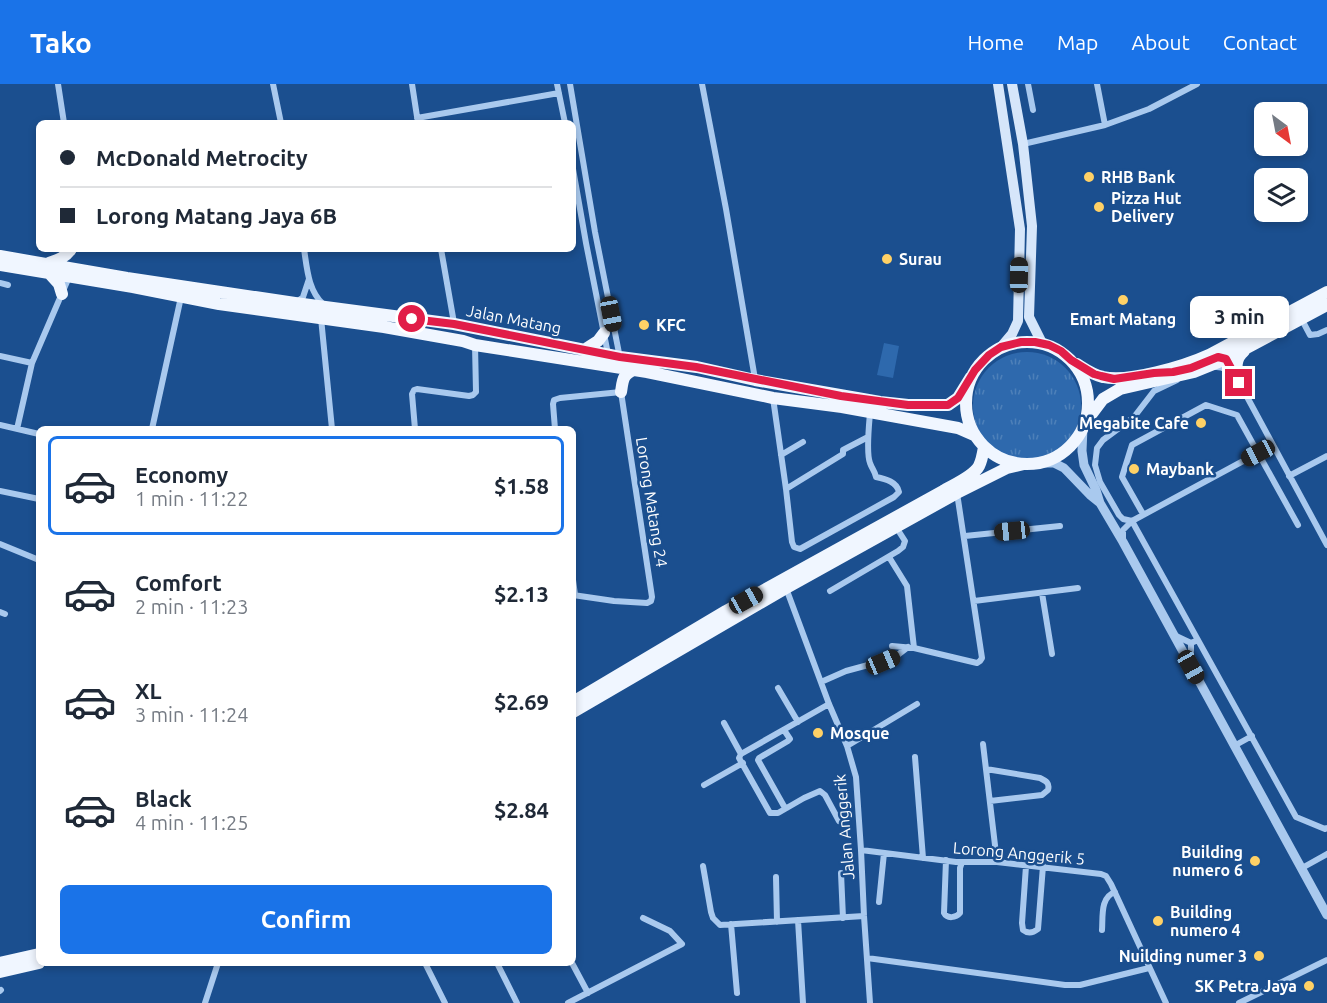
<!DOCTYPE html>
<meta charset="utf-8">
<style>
:root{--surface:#fff;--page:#f6f6f7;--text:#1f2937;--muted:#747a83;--line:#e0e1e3;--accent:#1a73e8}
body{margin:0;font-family:Ubuntu,sans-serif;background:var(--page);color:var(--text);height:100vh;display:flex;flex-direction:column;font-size:22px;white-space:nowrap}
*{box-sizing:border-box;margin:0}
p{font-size:20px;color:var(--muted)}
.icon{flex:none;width:33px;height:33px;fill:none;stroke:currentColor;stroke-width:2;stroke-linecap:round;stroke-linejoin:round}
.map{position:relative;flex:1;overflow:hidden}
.drawer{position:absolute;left:36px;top:342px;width:540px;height:540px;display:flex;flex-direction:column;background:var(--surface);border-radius:9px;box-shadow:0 3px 9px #0003}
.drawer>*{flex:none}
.banner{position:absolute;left:36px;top:36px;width:540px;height:132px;border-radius:9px;box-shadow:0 3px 9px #0003;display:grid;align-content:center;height:132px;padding:0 24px;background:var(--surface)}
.needle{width:39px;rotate:148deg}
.buttons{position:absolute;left:1254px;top:18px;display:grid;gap:12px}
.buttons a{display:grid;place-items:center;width:54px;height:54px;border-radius:9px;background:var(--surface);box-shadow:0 3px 9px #0003;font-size:30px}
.end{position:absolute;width:27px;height:27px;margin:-14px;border:8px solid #e11d48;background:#fff;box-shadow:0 0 0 3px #fff}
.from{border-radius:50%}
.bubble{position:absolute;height:42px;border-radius:9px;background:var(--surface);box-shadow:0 3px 9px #0003;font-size:20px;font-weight:600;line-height:42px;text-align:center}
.car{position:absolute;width:18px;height:36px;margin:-18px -9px;border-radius:8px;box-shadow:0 0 4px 2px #0007;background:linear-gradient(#222 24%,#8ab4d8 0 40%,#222 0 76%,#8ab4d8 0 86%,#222 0)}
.banner b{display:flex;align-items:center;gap:21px;height:57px;font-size:22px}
.banner b+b{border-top:2px solid var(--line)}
.banner i{width:15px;height:15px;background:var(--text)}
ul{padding:10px 0 0;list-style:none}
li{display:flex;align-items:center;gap:18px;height:99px;margin:0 12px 9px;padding:0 12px;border:3px solid transparent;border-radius:9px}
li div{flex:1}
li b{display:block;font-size:22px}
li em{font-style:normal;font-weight:600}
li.selected{border-color:var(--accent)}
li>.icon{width:54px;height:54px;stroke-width:1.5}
.action{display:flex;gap:12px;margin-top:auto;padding:12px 24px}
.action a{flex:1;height:69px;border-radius:9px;background:var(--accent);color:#fff;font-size:24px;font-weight:600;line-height:69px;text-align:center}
header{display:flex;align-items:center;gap:36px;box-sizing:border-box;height:84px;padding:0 30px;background:var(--accent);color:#fff}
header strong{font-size:28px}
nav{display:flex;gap:33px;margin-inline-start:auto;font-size:21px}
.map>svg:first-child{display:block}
</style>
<header>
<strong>Tako</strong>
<nav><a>Home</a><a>Map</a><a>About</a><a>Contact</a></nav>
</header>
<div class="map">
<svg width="1327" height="919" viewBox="0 0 1327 919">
<defs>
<pattern id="grass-tufts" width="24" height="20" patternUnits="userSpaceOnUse" patternTransform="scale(1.5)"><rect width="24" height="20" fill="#2e69ad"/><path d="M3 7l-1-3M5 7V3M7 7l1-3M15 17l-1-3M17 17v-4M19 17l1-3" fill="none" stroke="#4d80b9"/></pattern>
</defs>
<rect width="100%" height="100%" fill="#1b4f8f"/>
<!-- grass -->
<path fill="url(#grass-tufts)" d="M973 322a54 54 0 1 1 108 0a54 54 0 1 1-108 0Z"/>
<!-- pitch -->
<path fill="#2e69ad" d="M884 259 899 262 893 294 877 291Z"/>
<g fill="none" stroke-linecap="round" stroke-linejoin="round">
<!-- minor -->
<path stroke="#a9c9ee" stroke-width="6" d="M58 0 64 39
M273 0 281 39
M412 0 418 39
M557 0 565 39
M570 0 595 148 620 274
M702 0 726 125 755 295
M1028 0 1033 26
M1097 0 1105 41
M417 34 559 9
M1023 60 1105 41 1149 25 1197 0
M573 85 586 159 608 270
M304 165C307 184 308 206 323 220
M441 165 454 239
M0 199 8 201
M298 217 303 213 309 195
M321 234 332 345
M1301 234 1310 251 1318 250 1327 246
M0 272 32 279
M1214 283C1224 282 1229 287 1235 294
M1177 296 1154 307 1134 333 1103 356 1097 364 1095 381 1100 398 1119 431 1123 435 1132 437 1296 733 1325 745 1327 744
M1239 298 1327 461
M773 314 786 405 792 458 794 463 800 465 894 413 899 408C897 398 886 395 876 393 875 387 872 385 870 379 866 369 869 341 870 329
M0 341 39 350
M17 345 32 279 69 193
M152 345 181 213
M415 345 412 310 414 306 417 305 469 312 473 311 476 308 475 261
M555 345 553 320 554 316 560 314 621 308
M781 371 803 358
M1289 392 1327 372
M786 405 843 370V366L868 353
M0 407 39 415
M1143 430 1122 393 1132 361 1206 321 1237 331 1298 441
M965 452 1060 442
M1123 458V446L1132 437 1258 369
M0 460 39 476
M889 473 907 502 914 564
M573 496 575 511
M786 504 829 620 847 662 856 693 861 766 864 832 870 919
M830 507 898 467 903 463 905 457 896 443
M1042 509 1052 570
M573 511 614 517 647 519 651 517 652 513 621 308
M974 517 1078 504
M0 528 5 530
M1174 551 1191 559 1198 556
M1191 559V579
M892 562 914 564 977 579 980 577 982 574 957 409
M821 598 846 587 883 577 895 573 908 563
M778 604 798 638
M829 620 741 670 739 674 770 729H778L804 714 820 707 825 711 839 737
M724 639 741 670
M784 646 790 655 788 657 759 674 758 676 785 724
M983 660 997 778
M847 662 917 620
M1234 662 1252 652
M915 673 923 774
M986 685 1040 694C1046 697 1050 699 1048 706L1042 711 990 717
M704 701 743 679
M861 766 956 778H997L1101 790 1106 792 1111 800 1166 919
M946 776 944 829C947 835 956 834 960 829V784L962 778
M703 782 711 828 713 834 720 841 864 832
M1026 782 1022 839 1023 846C1028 850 1033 849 1038 845L1043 782
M1302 784 1327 770
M841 789 843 834
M776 793 777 838
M879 818 884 769
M798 836 803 919
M731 840 737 909
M1102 846C1103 833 1100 813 1115 808
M867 874 1065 901H1080L1149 884
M425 879 445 919
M497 879 517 919
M572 879 588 909
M0 907 1 906
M205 919 218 879
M568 919 682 860 670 847 643 834
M1239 919 1327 876"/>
<!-- tertiary -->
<path stroke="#a9c9ee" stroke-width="9" d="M1083 343 1082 367 1084 381 1096 406 1100 419 1123 458 1327 831
M1039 379H1054L1064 384 1090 411 1100 419"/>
<!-- secondary -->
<path stroke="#d6e6fa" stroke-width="10" d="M998 0 1020 145 1018 237 1012 250 1001 263
M1012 0 1023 60 1032 142 1029 233 1042 259"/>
<!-- primary -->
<path stroke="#f0f6ff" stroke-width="12" d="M0 172 127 194 295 219 454 240 620 273 697 283 755 296 880 318 908 321H948L958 314 971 293
M49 179C58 176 66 173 71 165
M0 181 133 203 219 220 384 243 463 257 475 261 647 288 773 314 842 323 958 344 974 351
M49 189 59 200 62 210
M966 319a61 61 0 1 1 122 0a61 61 0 1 1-122 0Z
M584 266 598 257 604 249
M1077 280C1085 285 1093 291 1103 293 1128 299 1185 282 1209 271L1327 208
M1239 299C1237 287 1233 276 1244 267
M621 308C623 296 622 291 634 286
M1088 335 1103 315 1120 305 1194 288 1226 275 1327 221
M573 618 726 527 943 407C953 401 974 392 979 382 982 376 983 369 984 363
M573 628 786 504 957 409 1007 384 1024 380
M0 879 39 870
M0 888 39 879"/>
</g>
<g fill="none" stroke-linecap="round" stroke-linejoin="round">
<!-- route -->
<path stroke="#e11d48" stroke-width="8" d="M412 235 454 240 620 273 696 283 841 312 908 321H948L958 314 975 286 989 271 1001 263 1021 258H1035L1049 261 1061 267 1071 276 1094 290 1101 292 1114 295 1154 289 1173 288 1191 284 1218 273 1226 275 1239 299"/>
</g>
<!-- markers -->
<g fill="#ffd166" stroke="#1b4f8f" stroke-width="2">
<circle cx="1089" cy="93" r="6"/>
<circle cx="1099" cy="123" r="6"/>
<circle cx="887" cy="175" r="6"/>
<circle cx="1123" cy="216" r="6"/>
<circle cx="644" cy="241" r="6"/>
<circle cx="1201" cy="339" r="6"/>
<circle cx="1134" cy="385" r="6"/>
<circle cx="818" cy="649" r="6"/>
<circle cx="1255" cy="777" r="6"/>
<circle cx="1158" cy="837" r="6"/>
<circle cx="1259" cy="872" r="6"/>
<circle cx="1309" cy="902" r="6"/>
</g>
<g text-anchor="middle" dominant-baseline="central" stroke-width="5" stroke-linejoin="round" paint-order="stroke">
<!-- poi labels -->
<g font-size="16" font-weight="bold" fill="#fff" stroke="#1b4f8f" text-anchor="start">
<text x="1101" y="93">RHB Bank</text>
<text x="1111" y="114">Pizza Hut<tspan x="1111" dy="18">Delivery</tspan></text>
<text x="899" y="175">Surau</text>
<text x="1123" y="235" text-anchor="middle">Emart Matang</text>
<text x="656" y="241">KFC</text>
<text x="1189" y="339" text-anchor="end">Megabite Cafe</text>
<text x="1146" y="385">Maybank</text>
<text x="830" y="649">Mosque</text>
<text x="1243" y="768" text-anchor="end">Building<tspan x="1243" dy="18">numero 6</tspan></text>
<text x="1170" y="828">Building<tspan x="1170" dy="18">numero 4</tspan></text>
<text x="1247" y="872" text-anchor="end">Nuilding numer 3</text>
<text x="1297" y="902" text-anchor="end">SK Petra Jaya</text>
</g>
<!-- street labels -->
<g font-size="16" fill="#fff" stroke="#1b4f8f">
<text transform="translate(514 235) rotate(11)">Jalan Matang</text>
<text transform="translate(652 418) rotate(81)">Lorong Matang 24</text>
<text transform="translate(844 743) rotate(-95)">Jalan Anggerik</text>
<text transform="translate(1019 769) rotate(5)">Lorong Anggerik 5</text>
</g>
</g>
</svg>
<div class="buttons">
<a><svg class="needle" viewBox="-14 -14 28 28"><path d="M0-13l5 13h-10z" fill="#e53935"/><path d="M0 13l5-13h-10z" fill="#747a83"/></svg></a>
<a><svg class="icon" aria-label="layers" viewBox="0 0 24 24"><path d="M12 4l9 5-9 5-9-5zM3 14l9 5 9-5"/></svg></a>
</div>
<i class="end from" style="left:412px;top:235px"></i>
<i class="end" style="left:1239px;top:299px"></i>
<div class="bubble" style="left:1190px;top:212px;width:99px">3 min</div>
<i class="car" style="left:1019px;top:191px;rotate:1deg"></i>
<i class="car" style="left:611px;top:230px;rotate:169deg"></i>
<i class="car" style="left:1258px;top:369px;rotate:242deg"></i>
<i class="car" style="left:1012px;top:447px;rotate:264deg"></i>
<i class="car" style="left:746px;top:516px;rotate:61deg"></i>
<i class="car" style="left:883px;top:578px;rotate:67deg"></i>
<i class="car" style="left:1191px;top:583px;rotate:151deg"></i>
<div class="banner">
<b><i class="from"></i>McDonald Metrocity</b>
<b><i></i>Lorong Matang Jaya 6B</b>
</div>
<section class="drawer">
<ul>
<li class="selected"><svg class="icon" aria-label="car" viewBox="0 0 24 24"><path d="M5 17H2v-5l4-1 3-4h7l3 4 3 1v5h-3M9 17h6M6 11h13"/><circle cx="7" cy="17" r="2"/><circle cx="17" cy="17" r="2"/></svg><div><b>Economy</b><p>1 min · 11:22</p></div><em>$1.58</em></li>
<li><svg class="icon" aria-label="car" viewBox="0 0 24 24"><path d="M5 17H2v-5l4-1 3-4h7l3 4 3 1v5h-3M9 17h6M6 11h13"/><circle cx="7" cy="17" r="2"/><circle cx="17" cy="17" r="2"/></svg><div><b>Comfort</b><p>2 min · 11:23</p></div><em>$2.13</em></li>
<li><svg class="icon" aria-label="car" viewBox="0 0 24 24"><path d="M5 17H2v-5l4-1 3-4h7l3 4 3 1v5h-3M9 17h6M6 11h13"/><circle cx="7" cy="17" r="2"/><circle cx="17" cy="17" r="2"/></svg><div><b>XL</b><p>3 min · 11:24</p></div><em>$2.69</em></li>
<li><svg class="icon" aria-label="car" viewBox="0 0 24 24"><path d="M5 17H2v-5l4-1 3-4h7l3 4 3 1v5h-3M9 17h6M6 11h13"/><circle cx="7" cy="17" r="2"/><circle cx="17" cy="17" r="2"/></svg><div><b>Black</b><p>4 min · 11:25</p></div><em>$2.84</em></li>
</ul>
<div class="action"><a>Confirm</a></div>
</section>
</div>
